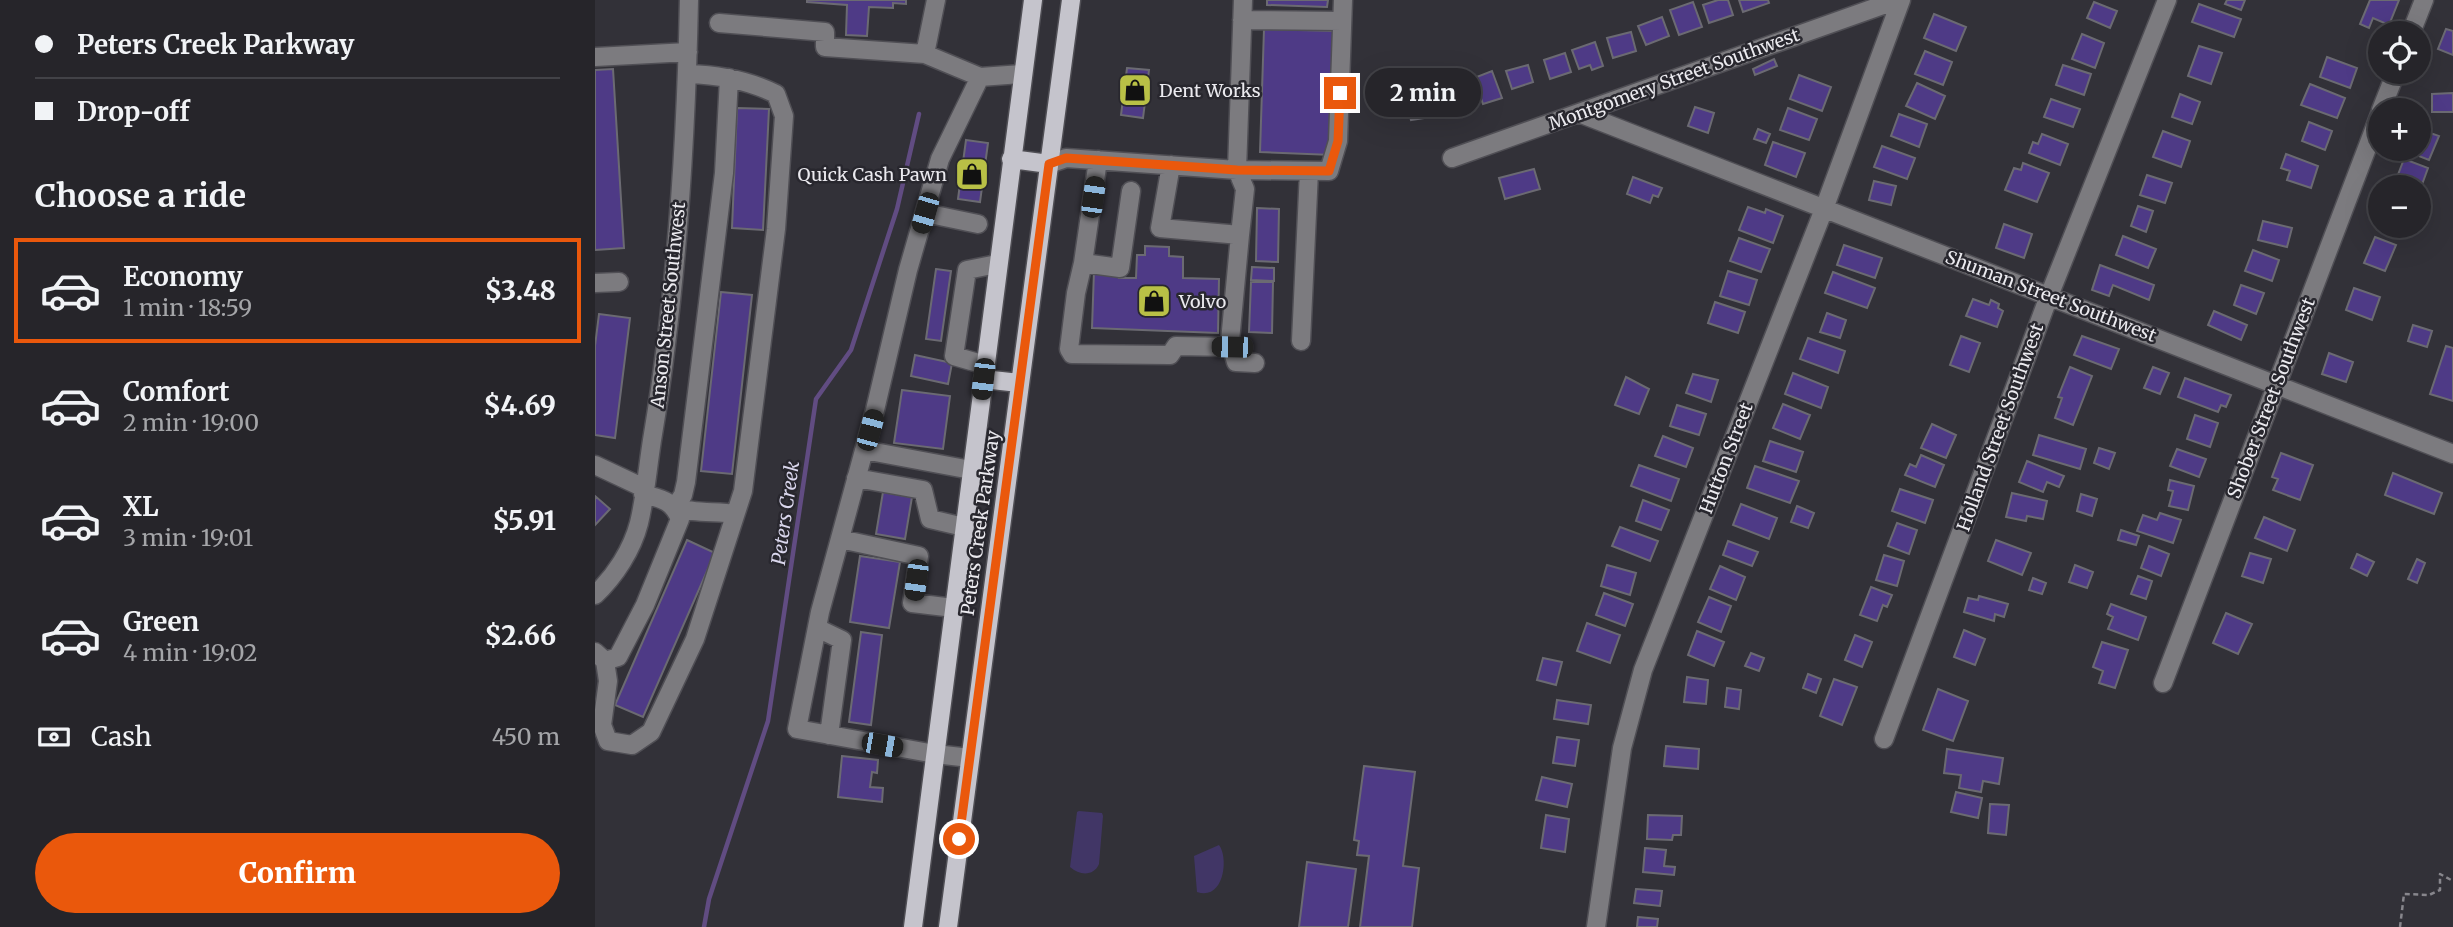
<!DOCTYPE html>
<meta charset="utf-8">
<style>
:root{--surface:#26252a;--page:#323136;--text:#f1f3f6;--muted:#a4a5a8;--line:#424247;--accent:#ea580c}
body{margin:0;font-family:Merriweather,serif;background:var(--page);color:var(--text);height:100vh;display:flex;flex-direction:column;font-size:26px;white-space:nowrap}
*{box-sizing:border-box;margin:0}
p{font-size:23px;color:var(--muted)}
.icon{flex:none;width:38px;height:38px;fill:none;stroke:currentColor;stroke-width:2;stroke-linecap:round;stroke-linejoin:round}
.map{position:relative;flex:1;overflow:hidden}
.drawer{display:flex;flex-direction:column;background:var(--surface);width:595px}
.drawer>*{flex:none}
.guide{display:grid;align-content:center;height:154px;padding:0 35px;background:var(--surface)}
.controls{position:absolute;left:1773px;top:21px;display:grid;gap:14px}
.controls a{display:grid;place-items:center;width:63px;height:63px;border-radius:50%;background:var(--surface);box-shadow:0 7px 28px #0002,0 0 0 2px var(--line);font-size:35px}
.end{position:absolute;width:32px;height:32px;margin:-16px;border:9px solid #ea580c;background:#fff;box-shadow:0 0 0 4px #fff}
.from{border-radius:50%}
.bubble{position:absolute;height:49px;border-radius:24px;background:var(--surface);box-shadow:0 7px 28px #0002,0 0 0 2px var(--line);font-size:23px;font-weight:800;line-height:49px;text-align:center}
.car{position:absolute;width:21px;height:42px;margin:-21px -10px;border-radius:9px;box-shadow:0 0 5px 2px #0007;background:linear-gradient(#222 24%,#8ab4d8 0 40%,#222 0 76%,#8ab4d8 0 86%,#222 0)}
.guide b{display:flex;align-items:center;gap:24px;height:66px;font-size:26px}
.guide b+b{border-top:2px solid var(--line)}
.guide i{width:18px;height:18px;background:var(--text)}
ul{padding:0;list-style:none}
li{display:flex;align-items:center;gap:21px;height:105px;margin:0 14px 10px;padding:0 21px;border:4px solid transparent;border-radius:0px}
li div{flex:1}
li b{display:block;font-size:26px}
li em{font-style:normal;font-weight:800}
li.current{border-color:var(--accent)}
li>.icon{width:63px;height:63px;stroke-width:1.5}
h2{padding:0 35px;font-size:32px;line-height:84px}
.pay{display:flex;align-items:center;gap:18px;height:77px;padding:0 35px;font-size:26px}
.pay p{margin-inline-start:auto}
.button{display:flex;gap:14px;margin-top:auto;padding:14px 35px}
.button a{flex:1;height:80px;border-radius:42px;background:var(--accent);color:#fff;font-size:28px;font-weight:800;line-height:80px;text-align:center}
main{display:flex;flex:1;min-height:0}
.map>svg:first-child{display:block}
</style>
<main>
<section class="drawer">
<div class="guide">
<b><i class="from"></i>Peters Creek Parkway</b>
<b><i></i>Drop-off</b>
</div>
<h2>Choose a ride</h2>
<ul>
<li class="current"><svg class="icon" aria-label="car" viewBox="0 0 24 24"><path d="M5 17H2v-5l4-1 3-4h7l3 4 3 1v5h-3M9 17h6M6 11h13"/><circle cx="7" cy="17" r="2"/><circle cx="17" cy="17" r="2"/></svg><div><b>Economy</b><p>1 min · 18:59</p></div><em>$3.48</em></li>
<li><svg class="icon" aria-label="car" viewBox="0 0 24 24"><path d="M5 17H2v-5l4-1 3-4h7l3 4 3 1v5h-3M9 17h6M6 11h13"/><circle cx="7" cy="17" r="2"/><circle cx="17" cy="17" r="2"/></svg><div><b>Comfort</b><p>2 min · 19:00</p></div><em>$4.69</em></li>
<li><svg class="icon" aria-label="car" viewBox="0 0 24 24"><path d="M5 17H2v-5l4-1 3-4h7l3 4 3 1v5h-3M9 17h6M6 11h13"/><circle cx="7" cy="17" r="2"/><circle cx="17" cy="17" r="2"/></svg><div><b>XL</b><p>3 min · 19:01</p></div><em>$5.91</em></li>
<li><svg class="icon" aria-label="car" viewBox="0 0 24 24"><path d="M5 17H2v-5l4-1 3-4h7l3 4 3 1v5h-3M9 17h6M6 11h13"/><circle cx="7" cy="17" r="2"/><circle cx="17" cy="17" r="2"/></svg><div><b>Green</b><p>4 min · 19:02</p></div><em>$2.66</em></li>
</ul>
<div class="pay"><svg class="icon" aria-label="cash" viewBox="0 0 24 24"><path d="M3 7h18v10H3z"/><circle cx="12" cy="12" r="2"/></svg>Cash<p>450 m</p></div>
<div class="button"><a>Confirm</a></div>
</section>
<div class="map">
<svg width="1858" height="927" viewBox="0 0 1858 927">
<rect width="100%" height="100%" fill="#323138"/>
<!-- green -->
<path fill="#413666" d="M484 811 507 813 508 816 504 864C499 876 485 876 475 867L482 812Z
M624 845C634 858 629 901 602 892L599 856Z"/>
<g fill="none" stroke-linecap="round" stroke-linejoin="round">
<!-- stream -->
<path stroke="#614c82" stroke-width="4.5" d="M109 927 114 899 173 721 221 399 256 350 302 209 324 114"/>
</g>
<!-- building -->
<path fill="#4e3a86" stroke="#6b6a72" stroke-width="2" d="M212 0H311V4L298 3V8L274 7 272 36 251 35 252 5 212 2Z
M672 0H733L732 7 672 5Z
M1123 0H1133L1138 15 1114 23 1108 5Z
M1144 0H1173L1174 3 1148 12Z
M1632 0H1650L1646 10 1630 4Z
M1775 0H1804L1794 25 1778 18 1774 28 1765 24Z
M1098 2 1107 27 1084 35 1075 10Z
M1499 2 1522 11 1515 28 1492 18Z
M1604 4 1646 19 1639 37 1597 22Z
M1339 14 1371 27 1361 51 1329 38Z
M1067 17 1074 36 1051 45 1043 26Z
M669 29 741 31 737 155 665 152Z
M1851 29 1858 31V55L1843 49Z
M1036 32 1041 51 1018 58 1012 38Z
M1487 34 1509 43 1500 68 1477 59Z
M1000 42 1008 66 997 70 995 65 984 69 977 50Z
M1604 46 1627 53 1616 84 1593 76Z
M1330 51 1357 62 1348 85 1320 74Z
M970 53 976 72 955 79 949 60Z
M1732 57 1762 68 1755 88 1725 77Z
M1179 59 1182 66 1160 75 1158 69Z
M933 65 938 82 917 89 911 71Z
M1468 65 1496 74 1489 95 1461 85Z
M532 68 554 70 548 118 526 115Z
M18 69 29 248 0 250V70Z
M897 71 907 98 888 104 879 78Z
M843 72 848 85 840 88 835 75Z
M831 73 842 116 816 120 806 79Z
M1204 75 1236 87 1227 111 1195 99Z
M1322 83 1350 96 1340 119 1311 106Z
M1715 84 1750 98 1742 118 1706 105Z
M1858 93V112H1837V94Z
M1585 94 1605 102 1597 124 1577 117Z
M1456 99 1485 109 1478 127 1449 117Z
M1100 107 1119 113 1113 133 1093 126Z
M142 108 174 109 168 230 137 228Z
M1193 108 1222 119 1214 140 1185 130Z
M1304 114 1332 124 1324 147 1296 136Z
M1714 122 1737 131 1730 150 1707 141Z
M1163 129 1175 134 1171 143 1159 139Z
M1824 129 1844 136 1834 160 1811 151 1812 149H1824Z
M1568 131 1595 141 1586 167 1558 157Z
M1447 134 1473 144 1465 165 1434 153 1438 142 1443 144Z
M371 140 393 143 385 202 363 199Z
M1178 142 1210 153 1201 177 1170 165Z
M1287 146 1320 158 1312 179 1279 167Z
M1691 154 1723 166 1716 188 1692 180 1695 171 1686 168Z
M1809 159 1833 168 1825 190 1801 180Z
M1428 163 1454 173 1442 202 1410 190 1419 168 1426 170Z
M939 169 945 189 910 199 904 178Z
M1552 175 1577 183 1570 203 1545 195Z
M1038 177 1067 188 1063 197 1058 195 1055 203 1032 194Z
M1279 181 1301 186 1296 205 1274 200Z
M1543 206 1558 211 1551 232 1536 226Z
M1153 207 1170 213 1171 209 1188 216 1178 243 1144 230Z
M662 208 684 209 683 262 661 261Z
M1668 221 1697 228 1692 247 1663 240Z
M1409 224 1437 234 1429 258 1401 248Z
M1528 236 1561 249 1553 268 1521 255Z
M1780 237 1801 245 1790 271 1769 263Z
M1144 238 1175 249 1166 272 1135 261Z
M1249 245 1287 258 1280 278 1242 265Z
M550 246 574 247V256L588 257V278L624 279 623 333 497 328 499 271H525L524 278H541L542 255H550Z
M1658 250 1684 260 1677 281 1650 271Z
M1505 265 1559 285 1554 300 1518 285 1514 296 1497 290Z
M657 267 679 268V281L656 280Z
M341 269 356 271 346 341 331 339Z
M1133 271 1162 280 1154 305 1125 296Z
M1238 272 1280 288 1272 308 1230 293Z
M656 282H678L677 333 654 332Z
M1646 285 1669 293 1661 314 1639 305Z
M1759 288 1785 297 1777 320 1751 310Z
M126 292 157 295 137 474 106 471Z
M1378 299 1394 305 1396 300 1404 304 1403 308 1408 311 1402 327 1371 316Z
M1120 302 1150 312 1143 333 1113 323Z
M1619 311 1652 325 1646 340 1613 325Z
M1232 313 1251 320 1245 338 1225 332Z
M4 314 35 318 20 438 0 435V346Z
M1818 325 1837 331 1832 347 1813 341Z
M1366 336 1385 343 1374 372 1355 365Z
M1487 336 1524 349 1516 369 1479 355Z
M1213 338 1250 351 1243 373 1205 359Z
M1851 346 1858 348V401L1835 394Z
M1734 353 1758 362 1751 382 1727 374Z
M320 355 357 363 353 384 316 376Z
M1475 367 1497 376 1478 425 1460 418 1467 398 1463 397Z
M1558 367 1574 373 1565 394 1549 388Z
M1198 373 1233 387 1226 408 1190 394Z
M1098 374 1123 380 1116 402 1091 393Z
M1031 377 1054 389 1044 414 1020 405Z
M1590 378 1636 395 1631 407 1626 405 1623 412 1583 397Z
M307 390 355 396 348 449 299 443Z
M1188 404 1215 415 1205 439 1178 428Z
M1082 405 1111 414 1104 435 1075 426Z
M1600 415 1623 423 1615 447 1592 439Z
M1337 424 1361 435 1351 458 1326 448Z
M1444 435 1491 449 1485 469 1438 455Z
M1068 436 1098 448 1091 467 1060 456Z
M1175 441 1208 452 1201 472 1168 461Z
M1504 448 1520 453 1514 469 1499 463Z
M1582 449 1611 459 1604 477 1575 466Z
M1686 453 1718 465 1705 500 1678 490 1683 479 1677 477Z
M1326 455 1349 465 1340 487 1310 475 1315 464 1321 467Z
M1432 461 1469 476 1464 487 1452 482 1448 492 1424 482Z
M1044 465 1084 479 1076 501 1036 486Z
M1160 466 1204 481 1195 503 1152 488Z
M1798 473 1847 493 1839 514 1790 495Z
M1575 480 1599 486 1593 510 1574 506 1578 491 1573 490Z
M1305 489 1338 500 1330 523 1297 511Z
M288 492 317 497 310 539 281 534Z
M1417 493 1452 501 1448 519 1432 516 1431 521 1411 517Z
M1486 494 1502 499 1497 516 1482 511Z
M0 496 15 509 0 525Z
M1048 500 1074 510 1066 530 1041 521Z
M1146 504 1182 518 1174 539 1138 525Z
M1202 506 1219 513 1213 528 1196 522Z
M1565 513 1586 520 1578 543 1542 531 1548 515 1562 520Z
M1669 517 1700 530 1692 551 1660 538Z
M1302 523 1322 530 1314 554 1293 546Z
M1025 527 1063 541 1055 561 1017 546Z
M1526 530 1544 536 1541 545 1523 540Z
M92 540 120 553 48 717 20 705Z
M1401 540 1436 553 1427 575 1393 561Z
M1133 541 1163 552 1157 566 1128 555Z
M1554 546 1574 554 1566 576 1546 568Z
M1655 553 1676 559 1668 583 1647 576Z
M1762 554 1779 562 1772 576 1756 568Z
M1289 555 1309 561 1302 586 1281 580Z
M265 556 305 562 294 628 255 622Z
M1822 559 1830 563 1822 583 1813 579Z
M1012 565 1041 573 1035 595 1006 586Z
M1480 565 1498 572 1492 588 1474 582Z
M1125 566 1150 577 1141 600 1115 589Z
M1543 576 1557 581 1551 599 1536 594Z
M1438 578 1451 583 1447 594 1434 590Z
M1276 587 1297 595 1292 607 1288 605 1282 621 1265 615Z
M1009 593 1038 604 1030 626 1001 615Z
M1384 596 1413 604 1409 617 1400 614 1399 621 1369 612 1373 598 1383 600Z
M1114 597 1136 606 1126 632 1103 622Z
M1516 604 1551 617 1543 640 1513 629 1518 617 1512 614Z
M1631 613 1657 624 1643 654 1618 643Z
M992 623 1025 635 1015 663 982 651Z
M1369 630 1390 639 1380 665 1359 657Z
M1102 631 1129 642 1119 666 1093 655Z
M266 632 287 635 276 725 254 722Z
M1260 635 1277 642 1267 667 1250 660Z
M1507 642 1533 650 1520 688 1504 683 1508 671 1498 667Z
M1156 653 1169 658 1164 671 1150 666Z
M948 658 967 662 961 685 942 680Z
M1213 674 1226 679 1221 693 1208 688Z
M1092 677 1113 680 1111 704 1089 702Z
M1239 679 1262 687 1247 725 1225 716Z
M1132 688 1146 690 1144 709 1130 707Z
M1343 689 1373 701 1358 741 1328 730Z
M962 700 996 705 993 724 959 719Z
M962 737 984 740 980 766 958 763Z
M1071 746 1104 749 1103 769 1069 766Z
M1352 749 1408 758 1404 784 1388 781 1386 792 1364 788 1366 775 1349 773Z
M247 756 283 760 282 773 277 772 275 787 288 788 287 802 243 797Z
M769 766 820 772 808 866 824 868 817 927H765L774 856 762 855 764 841 759 840Z
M947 777 977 784 972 807 941 800Z
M1361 792 1387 798 1383 818 1356 812Z
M1395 804 1414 805 1411 835 1393 833Z
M951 815 974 819 970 852 946 848Z
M1053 815 1087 816 1086 835H1078L1077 840 1052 839Z
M1050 848 1071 850 1069 866 1080 867 1079 875 1048 872Z
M712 862 761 869 753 927H704Z
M1041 889 1067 891 1065 906 1039 903Z
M1043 917 1063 919 1062 927H1042Z"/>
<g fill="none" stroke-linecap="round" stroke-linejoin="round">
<!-- minor casing -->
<g stroke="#504f55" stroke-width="21">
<path id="minor" d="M647 20 747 21
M124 23 230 32V47L330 54 385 77
M1816 33 1829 0
M330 54 341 0
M0 57 93 52
M134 78 129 173 91 482 88 495 80 507C98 514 121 511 140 514
M1786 110 1801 72
M984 113 1858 454
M857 158 1302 0
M503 160 488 263 525 268 536 191
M454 164 471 158 642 170 648 0
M576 165 565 228 645 235 650 189 642 170 734 171 743 141 748 0
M330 213 383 224
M645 235 635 341 641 362 660 363
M488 263 481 293 474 349 477 354 575 355 581 346 637 347
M0 283 24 282
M706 341 714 171
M390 365 359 356 372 270 402 264
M269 450 376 470
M0 465 49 488
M261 478 328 490 335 519 369 527
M245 539 324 556 317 603 359 608
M0 595C20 576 37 550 44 523 51 494 53 463 58 434 82 291 91 145 94 0
M222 628 247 640 234 735
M0 652 10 661 13 681 7 725 13 741 37 745 56 732 100 639 148 491 181 229 189 116 181 94C153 80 125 75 93 74
M10 661 23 657 50 605 85 519C77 500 67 499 48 494
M1568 683 1785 114
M1289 739 1454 296 1572 0
M375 758 340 754 202 729 225 612 280 410 313 270 345 159 385 77 428 74
M1001 927 1027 748 1048 670 1229 209 1306 0"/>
</g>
<!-- major casing -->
<g stroke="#504f55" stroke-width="21">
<path id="major" d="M416 159 454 164
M388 379 424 383
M318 927 438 0
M353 927 476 0"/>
</g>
<!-- path -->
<path stroke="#87868c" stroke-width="2.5" stroke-dasharray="5 3.5" stroke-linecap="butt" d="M1805 927 1809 894 1834 895 1845 890V874L1858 881"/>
<!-- minor -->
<use href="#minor" stroke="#7c7b7f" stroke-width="18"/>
<!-- major -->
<use href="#major" stroke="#c5c4cc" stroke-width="18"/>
</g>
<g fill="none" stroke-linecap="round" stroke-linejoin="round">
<!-- route -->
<path stroke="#ea580c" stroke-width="9" d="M364 839 454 164 471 158 642 170 734 171 743 141 745 93"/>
</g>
<!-- icons -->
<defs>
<g id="shop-square" transform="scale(1.75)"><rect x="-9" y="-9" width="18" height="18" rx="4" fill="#b9c046" stroke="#28272e"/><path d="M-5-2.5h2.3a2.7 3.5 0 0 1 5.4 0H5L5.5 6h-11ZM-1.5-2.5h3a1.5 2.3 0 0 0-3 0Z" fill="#111"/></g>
</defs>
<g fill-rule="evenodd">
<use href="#shop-square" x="540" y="90"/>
<use href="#shop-square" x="377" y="174"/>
<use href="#shop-square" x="559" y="301"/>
</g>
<g text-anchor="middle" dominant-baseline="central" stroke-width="5" stroke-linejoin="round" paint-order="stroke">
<!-- street labels -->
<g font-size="18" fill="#ebeaef" stroke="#28272e">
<text transform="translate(1079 79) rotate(-20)">Montgomery Street Southwest</text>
<text transform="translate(1456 296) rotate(21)">Shuman Street Southwest</text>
<text transform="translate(73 305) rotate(-84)">Anson Street Southwest</text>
<text transform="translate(1676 398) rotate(-69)">Shober Street Southwest</text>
<text transform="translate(1405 427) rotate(-70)">Holland Street Southwest</text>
<text transform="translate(1131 458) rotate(-69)">Hutton Street</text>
<text transform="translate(385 523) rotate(-82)">Peters Creek Parkway</text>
</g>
<!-- poi labels -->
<g font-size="18" fill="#ebeaef" stroke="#28272e" text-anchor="start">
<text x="564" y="90">Dent Works</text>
<text x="352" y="174" text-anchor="end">Quick Cash Pawn</text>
<text x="584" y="301">Volvo</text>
</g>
<!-- water labels -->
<g font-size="19" font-style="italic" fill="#dad7ed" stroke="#28272e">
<text transform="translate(190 513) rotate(-82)">Peters Creek</text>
</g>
</g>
</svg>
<div class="controls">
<a><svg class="icon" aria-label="locate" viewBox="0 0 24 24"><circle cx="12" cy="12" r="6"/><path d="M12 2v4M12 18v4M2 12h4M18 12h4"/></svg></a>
<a>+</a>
<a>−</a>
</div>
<i class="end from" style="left:364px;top:839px"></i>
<i class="end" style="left:745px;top:93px"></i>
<div class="bubble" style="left:770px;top:68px;width:116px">2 min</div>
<i class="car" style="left:498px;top:197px;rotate:8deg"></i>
<i class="car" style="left:330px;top:213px;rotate:196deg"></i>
<i class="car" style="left:637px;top:347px;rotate:271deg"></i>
<i class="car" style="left:388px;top:379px;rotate:187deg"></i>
<i class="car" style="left:275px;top:430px;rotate:15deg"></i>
<i class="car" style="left:321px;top:580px;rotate:188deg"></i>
<i class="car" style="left:287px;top:745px;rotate:100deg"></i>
</div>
</main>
